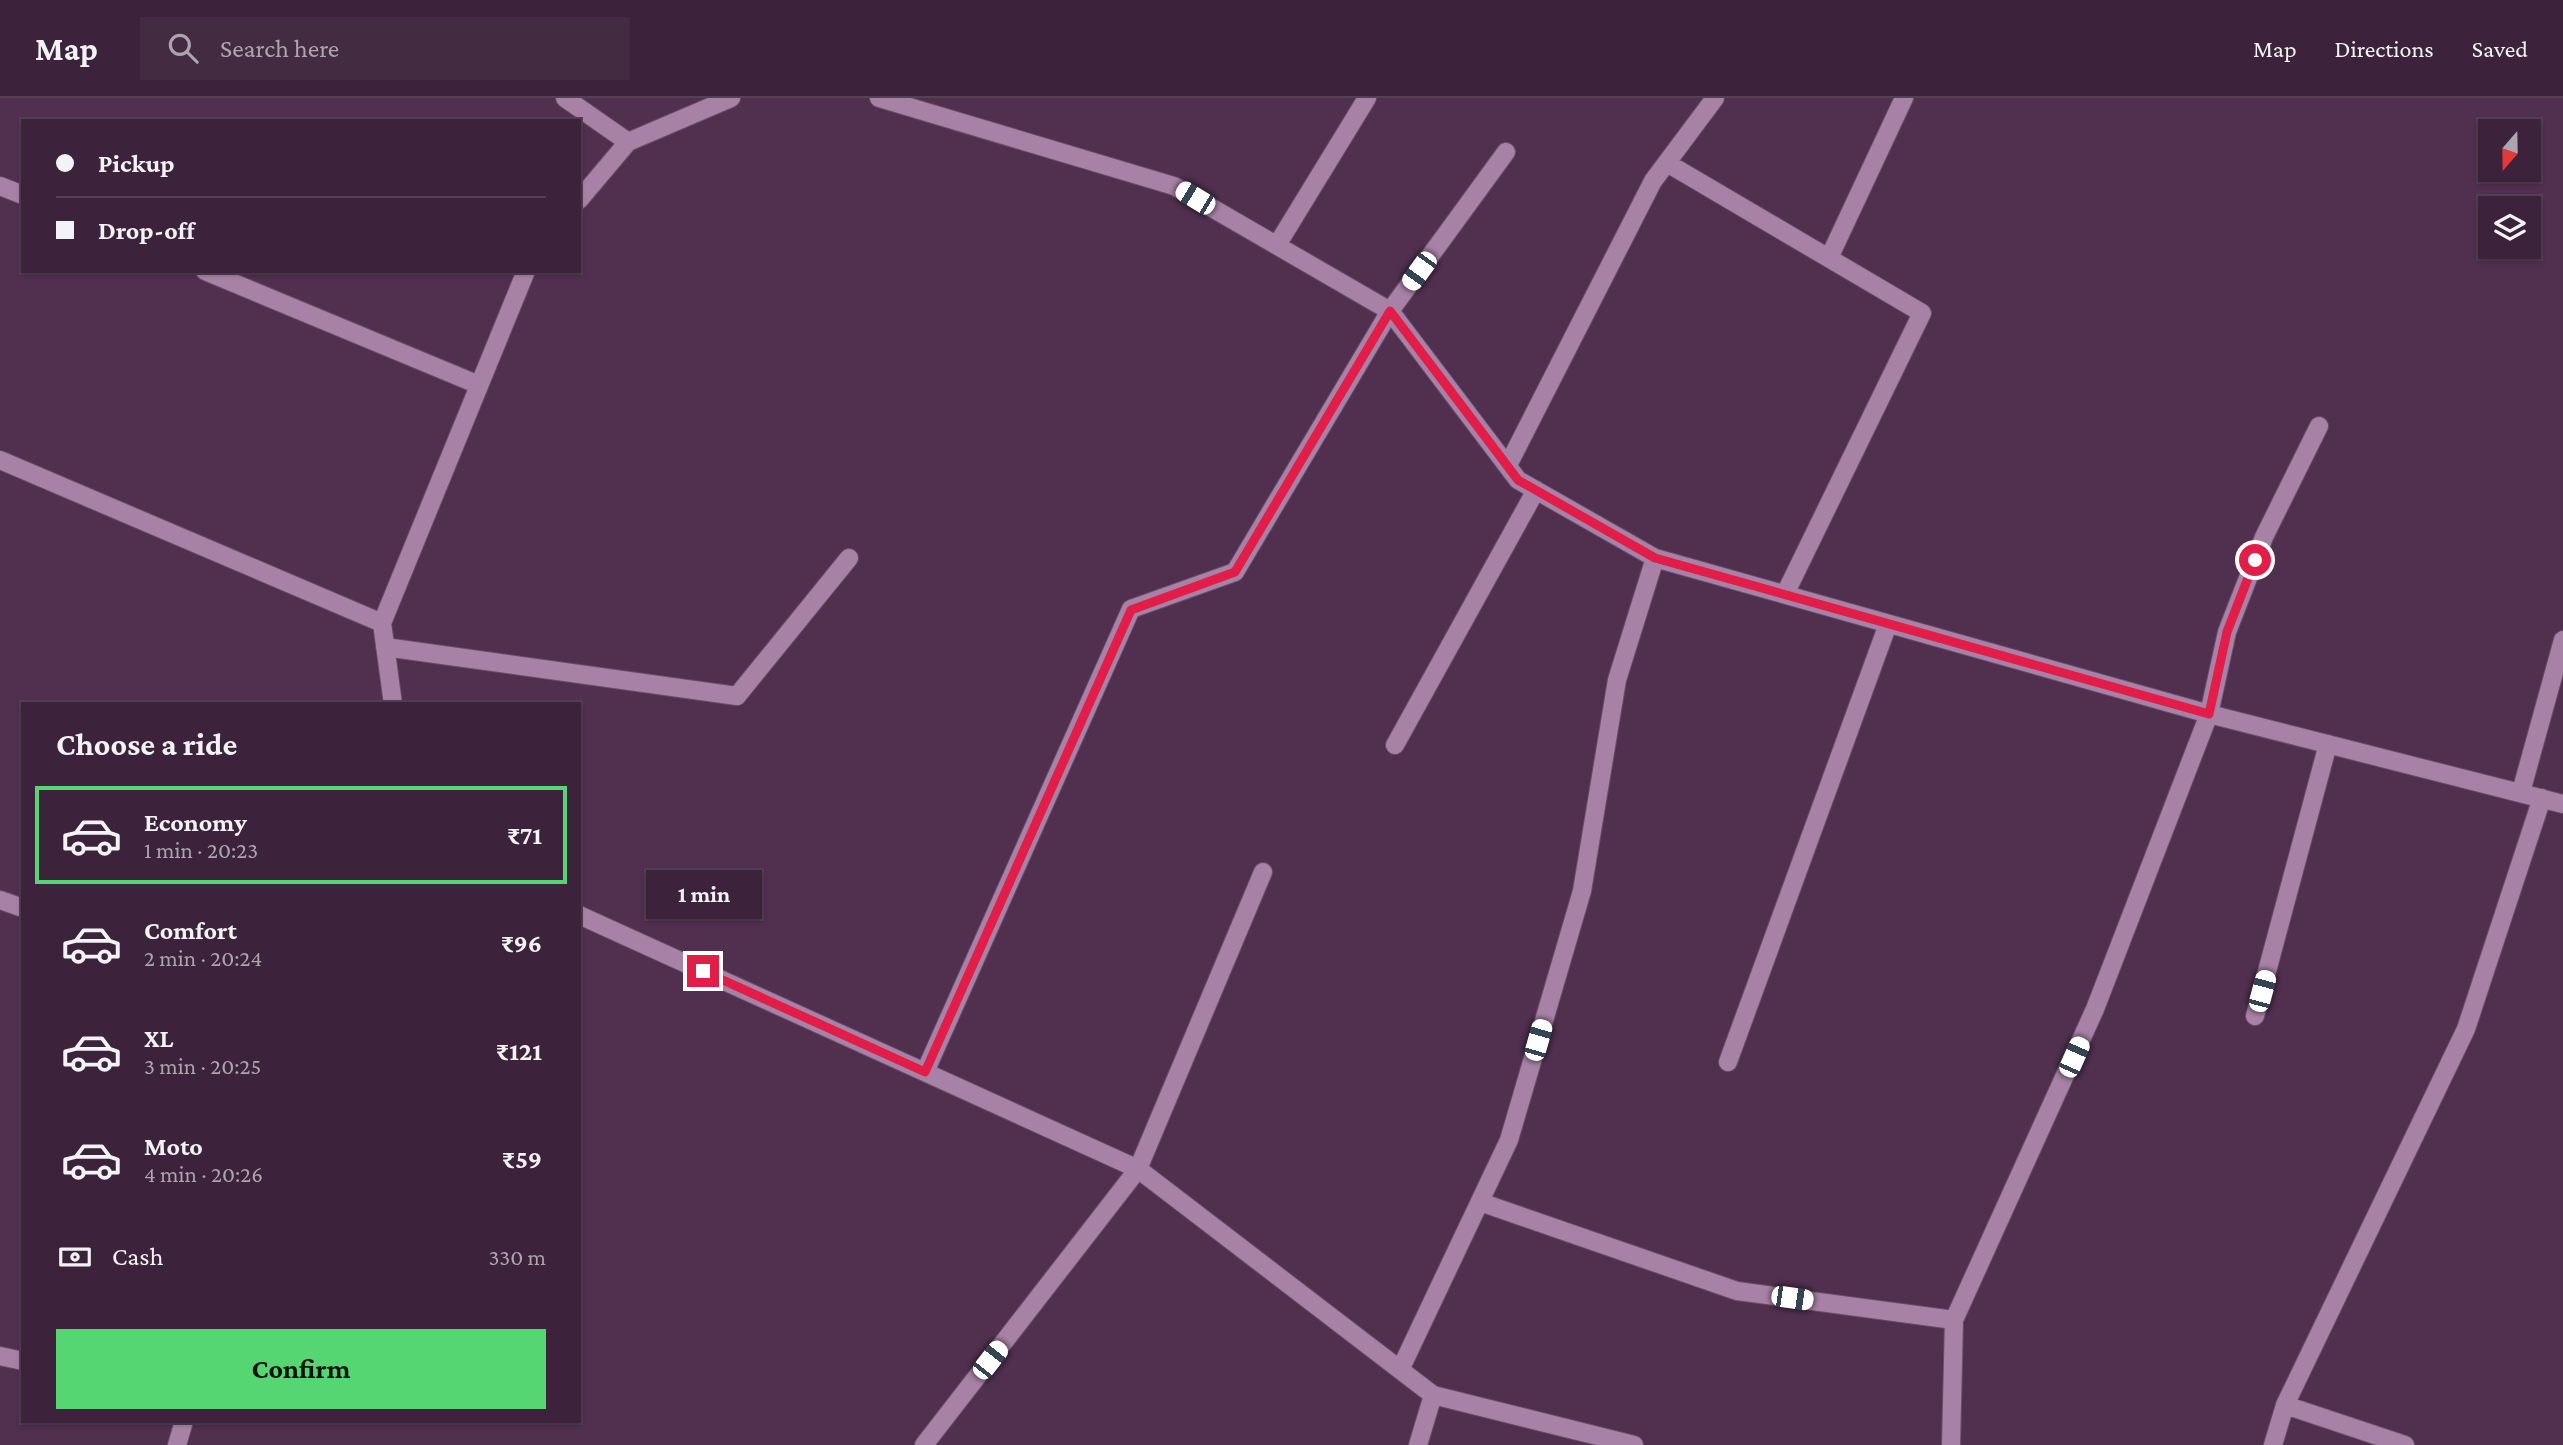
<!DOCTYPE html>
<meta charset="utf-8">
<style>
:root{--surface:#3c233b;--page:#432b42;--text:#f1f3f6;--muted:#aca4af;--line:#554055;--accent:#55d672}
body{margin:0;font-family:"Crimson Pro",serif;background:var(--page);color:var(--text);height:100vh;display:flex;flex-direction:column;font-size:26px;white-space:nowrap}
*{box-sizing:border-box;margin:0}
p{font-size:23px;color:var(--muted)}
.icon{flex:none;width:38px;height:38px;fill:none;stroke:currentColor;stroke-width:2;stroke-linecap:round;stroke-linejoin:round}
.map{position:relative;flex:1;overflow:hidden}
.details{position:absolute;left:21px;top:604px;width:560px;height:721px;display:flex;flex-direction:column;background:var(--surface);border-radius:0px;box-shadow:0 2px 5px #0004,0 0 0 2px var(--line)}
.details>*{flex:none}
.hud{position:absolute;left:21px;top:21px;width:560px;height:154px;border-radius:0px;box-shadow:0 2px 5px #0004,0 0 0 2px var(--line);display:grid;align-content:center;height:154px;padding:0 35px;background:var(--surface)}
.needle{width:46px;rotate:200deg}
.buttons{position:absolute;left:2478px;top:21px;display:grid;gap:14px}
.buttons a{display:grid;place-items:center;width:63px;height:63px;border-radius:0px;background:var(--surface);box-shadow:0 2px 5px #0004,0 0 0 2px var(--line);font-size:35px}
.end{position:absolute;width:32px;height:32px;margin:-16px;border:9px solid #e11d48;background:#fff;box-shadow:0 0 0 4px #fff}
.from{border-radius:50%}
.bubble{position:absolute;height:49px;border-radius:0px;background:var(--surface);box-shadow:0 2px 5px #0004,0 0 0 2px var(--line);font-size:23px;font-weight:700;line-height:49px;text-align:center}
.car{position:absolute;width:21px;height:42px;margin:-21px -10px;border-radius:9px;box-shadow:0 0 5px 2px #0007;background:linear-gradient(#fff 24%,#345 0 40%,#fff 0 76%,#345 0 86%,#fff 0)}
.hud b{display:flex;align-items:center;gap:24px;height:66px;font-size:26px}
.hud b+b{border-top:2px solid var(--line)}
.hud i{width:18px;height:18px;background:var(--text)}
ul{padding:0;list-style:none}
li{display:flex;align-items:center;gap:21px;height:98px;margin:0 14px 10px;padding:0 21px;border:4px solid transparent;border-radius:0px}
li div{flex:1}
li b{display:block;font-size:26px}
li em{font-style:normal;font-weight:700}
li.selected{border-color:var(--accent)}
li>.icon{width:63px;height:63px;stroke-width:1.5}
h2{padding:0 35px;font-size:32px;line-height:84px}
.pay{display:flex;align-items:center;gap:18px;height:77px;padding:0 35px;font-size:26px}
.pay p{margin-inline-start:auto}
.cta{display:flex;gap:14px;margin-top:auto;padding:14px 35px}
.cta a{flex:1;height:80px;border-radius:0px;background:var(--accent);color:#111;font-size:28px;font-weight:700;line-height:80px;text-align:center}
header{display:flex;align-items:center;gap:42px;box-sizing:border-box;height:98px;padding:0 35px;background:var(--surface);border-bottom:2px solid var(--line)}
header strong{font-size:33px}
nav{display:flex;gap:38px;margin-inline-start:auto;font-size:24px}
.search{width:490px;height:63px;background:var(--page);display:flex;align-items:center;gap:18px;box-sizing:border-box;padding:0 24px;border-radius:0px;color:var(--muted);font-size:26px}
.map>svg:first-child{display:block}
</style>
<header>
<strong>Map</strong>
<div class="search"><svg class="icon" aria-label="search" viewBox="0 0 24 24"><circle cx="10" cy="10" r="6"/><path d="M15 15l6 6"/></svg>Search here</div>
<nav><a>Map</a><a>Directions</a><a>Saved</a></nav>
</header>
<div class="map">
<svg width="2563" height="1347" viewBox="0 0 2563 1347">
<rect width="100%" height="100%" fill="#502f4f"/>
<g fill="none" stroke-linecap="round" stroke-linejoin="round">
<!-- street casing -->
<g stroke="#6a4d68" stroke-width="20">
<path id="street" d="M565 0 628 44
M879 0 1174 88 1390 213 1518 382 1655 460 2209 616 2563 706
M1667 65 1922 215 1785 496
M0 88 23 97
M579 102 628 44 731 0
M1277 147 1367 0
M1829 160 1904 0
M205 173 479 287
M0 362 382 525
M1508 367 1653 83 1715 0
M385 549 737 598 849 460
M393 606 382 525 526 173
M1395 647 1536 392
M2521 694 2563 542
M0 802 23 810
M579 817 1138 1071 1433 1297 1634 1347
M2255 918 2328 646
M1728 964 1888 526
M925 974 1131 511 1235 474 1390 213 1506 54
M1480 1104 1737 1193 1954 1222
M0 1258 23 1263
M1400 1272 1509 1042 1582 793 1617 582 1655 460
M2285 1307 2405 1347
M177 1347 184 1323
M924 1347 1138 1071 1263 774
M1418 1347 1433 1297
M1951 1347 1954 1222 2095 911 2209 616 2227 534 2264 439 2319 328
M2273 1347 2285 1307 2466 931 2542 700"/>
</g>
<!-- street -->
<use href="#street" stroke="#a882a6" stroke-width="18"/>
</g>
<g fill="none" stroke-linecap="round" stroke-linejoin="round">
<!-- route -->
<path stroke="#e11d48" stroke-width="9" d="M703 873 925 974 1131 512 1235 474 1390 213 1518 382 1655 460 2209 616 2227 534 2255 462"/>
</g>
</svg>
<div class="buttons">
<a><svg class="needle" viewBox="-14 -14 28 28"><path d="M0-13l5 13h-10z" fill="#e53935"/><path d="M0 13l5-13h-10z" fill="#aca4af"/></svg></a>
<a><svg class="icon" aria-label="layers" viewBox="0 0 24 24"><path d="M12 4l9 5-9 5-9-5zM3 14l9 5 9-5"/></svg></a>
</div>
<i class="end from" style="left:2255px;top:462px"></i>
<i class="end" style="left:703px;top:873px"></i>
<div class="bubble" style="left:646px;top:772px;width:116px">1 min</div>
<i class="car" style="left:1195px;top:100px;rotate:301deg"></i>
<i class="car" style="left:1419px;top:173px;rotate:216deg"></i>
<i class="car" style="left:2262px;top:893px;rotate:15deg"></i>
<i class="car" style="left:1538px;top:942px;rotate:16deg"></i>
<i class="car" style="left:2074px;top:959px;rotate:24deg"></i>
<i class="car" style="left:1792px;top:1200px;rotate:98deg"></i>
<i class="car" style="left:990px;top:1262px;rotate:38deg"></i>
<div class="hud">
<b><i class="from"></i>Pickup</b>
<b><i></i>Drop-off</b>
</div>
<section class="details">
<h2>Choose a ride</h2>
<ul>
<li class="selected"><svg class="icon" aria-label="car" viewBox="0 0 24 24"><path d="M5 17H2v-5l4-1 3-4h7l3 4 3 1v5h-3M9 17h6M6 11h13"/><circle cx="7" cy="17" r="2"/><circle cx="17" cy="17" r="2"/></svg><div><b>Economy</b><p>1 min · 20:23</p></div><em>₹71</em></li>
<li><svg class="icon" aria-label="car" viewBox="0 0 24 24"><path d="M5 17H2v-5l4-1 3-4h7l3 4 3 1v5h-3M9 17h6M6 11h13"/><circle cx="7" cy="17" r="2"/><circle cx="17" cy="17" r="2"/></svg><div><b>Comfort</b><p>2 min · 20:24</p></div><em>₹96</em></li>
<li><svg class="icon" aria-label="car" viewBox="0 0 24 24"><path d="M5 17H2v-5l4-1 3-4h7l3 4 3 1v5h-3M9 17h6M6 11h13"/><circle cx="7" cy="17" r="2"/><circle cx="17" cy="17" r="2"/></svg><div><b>XL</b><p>3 min · 20:25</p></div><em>₹121</em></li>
<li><svg class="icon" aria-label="car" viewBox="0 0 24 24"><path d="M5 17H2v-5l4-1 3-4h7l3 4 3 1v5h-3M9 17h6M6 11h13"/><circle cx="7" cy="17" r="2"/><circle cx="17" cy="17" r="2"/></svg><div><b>Moto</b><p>4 min · 20:26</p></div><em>₹59</em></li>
</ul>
<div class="pay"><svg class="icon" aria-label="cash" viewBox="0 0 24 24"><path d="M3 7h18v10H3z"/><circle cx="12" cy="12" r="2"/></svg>Cash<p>330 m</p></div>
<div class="cta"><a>Confirm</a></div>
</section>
</div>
